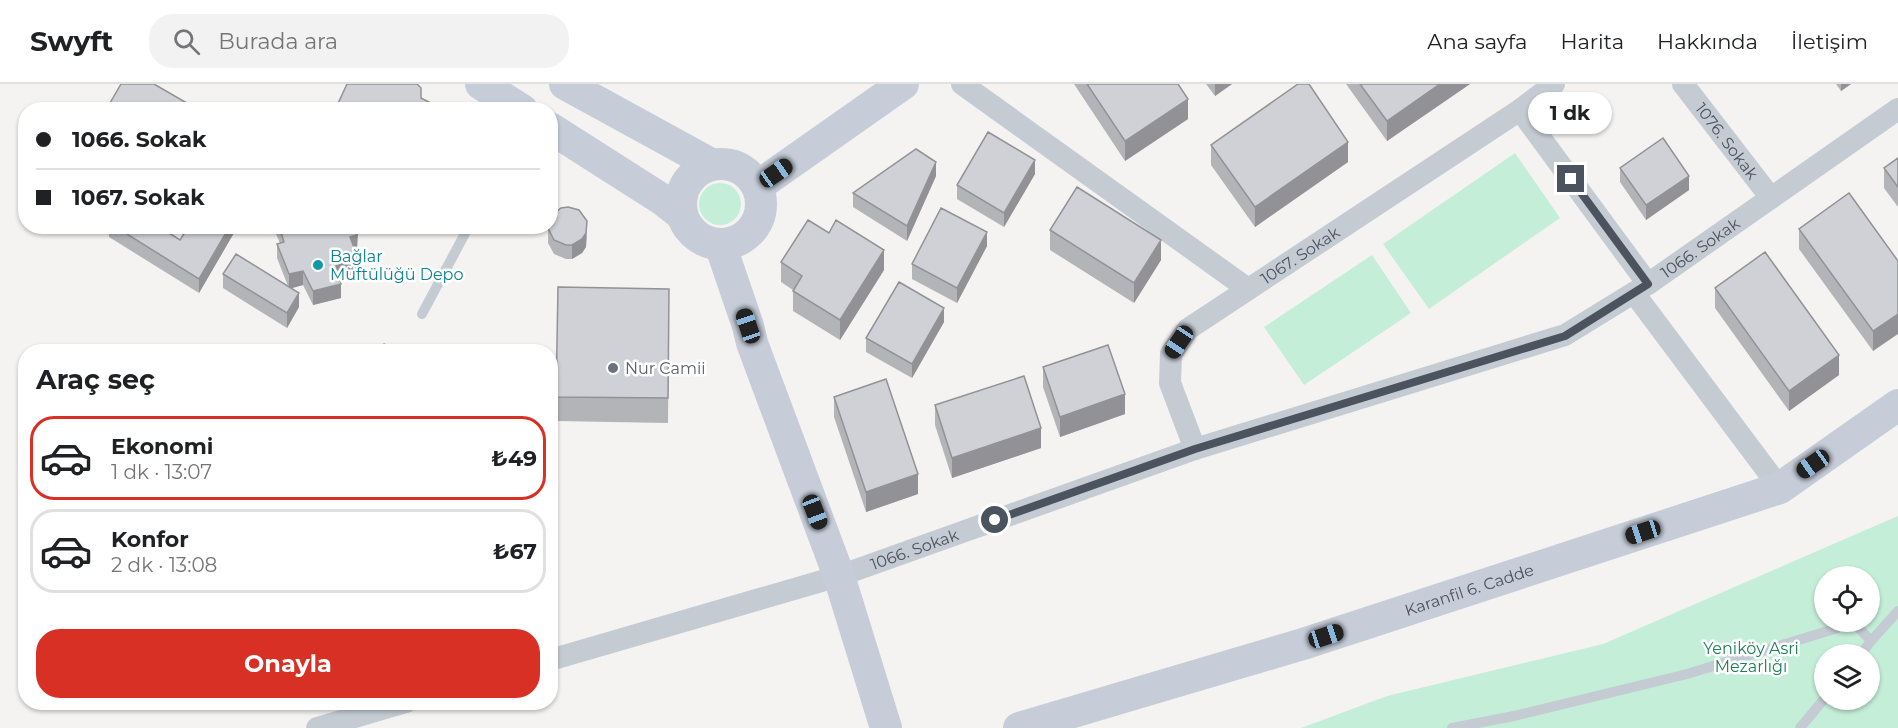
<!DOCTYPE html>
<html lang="tr">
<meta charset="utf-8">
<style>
:root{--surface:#fff;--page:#f2f2f2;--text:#202124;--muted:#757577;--line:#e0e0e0;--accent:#d93025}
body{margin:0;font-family:Montserrat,sans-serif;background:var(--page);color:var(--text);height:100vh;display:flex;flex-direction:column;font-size:22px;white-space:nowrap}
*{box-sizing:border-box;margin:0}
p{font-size:20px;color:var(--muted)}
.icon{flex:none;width:33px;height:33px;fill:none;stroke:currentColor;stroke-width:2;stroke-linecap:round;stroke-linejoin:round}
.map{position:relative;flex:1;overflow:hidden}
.panel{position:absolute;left:18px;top:260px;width:540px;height:366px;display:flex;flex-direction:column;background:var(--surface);border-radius:24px;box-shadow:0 2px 4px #0004}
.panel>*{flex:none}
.hud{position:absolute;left:18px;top:18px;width:540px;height:132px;border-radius:24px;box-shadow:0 2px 4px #0004;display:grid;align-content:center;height:132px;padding:0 18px;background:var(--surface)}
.controls{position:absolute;left:1814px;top:482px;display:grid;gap:12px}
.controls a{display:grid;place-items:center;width:66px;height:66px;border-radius:50%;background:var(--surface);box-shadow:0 2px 4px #0004;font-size:30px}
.end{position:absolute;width:27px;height:27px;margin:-14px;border:8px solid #4b535f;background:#fff;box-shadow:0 0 0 3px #fff}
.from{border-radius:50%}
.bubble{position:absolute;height:42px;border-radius:21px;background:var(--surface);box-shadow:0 2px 4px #0004;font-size:20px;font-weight:700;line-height:42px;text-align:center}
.car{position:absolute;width:18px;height:36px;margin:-18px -9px;border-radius:8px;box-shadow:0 0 4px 2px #0007;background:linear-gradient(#222 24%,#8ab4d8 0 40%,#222 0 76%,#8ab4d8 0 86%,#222 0)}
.hud b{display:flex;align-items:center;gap:21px;height:57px;font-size:22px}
.hud b+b{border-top:2px solid var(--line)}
.hud i{width:15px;height:15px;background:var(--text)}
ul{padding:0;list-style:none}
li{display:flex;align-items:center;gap:18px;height:84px;margin:0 12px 9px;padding:0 6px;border:3px solid var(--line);border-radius:24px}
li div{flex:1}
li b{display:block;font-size:22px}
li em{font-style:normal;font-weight:700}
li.selected{border-color:var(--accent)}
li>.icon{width:54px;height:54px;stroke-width:1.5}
h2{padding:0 18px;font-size:27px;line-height:72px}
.action{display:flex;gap:12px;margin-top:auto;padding:12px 18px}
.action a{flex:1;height:69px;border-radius:24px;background:var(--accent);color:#fff;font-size:24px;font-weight:700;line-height:69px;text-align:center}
header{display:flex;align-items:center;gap:36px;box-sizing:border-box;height:84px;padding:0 30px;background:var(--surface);border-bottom:2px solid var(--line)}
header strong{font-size:28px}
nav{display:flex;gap:33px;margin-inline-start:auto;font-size:21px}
.search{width:420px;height:54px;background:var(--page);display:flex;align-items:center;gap:15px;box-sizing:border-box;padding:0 21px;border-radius:24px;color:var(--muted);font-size:22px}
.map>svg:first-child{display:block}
</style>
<header>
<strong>Swyft</strong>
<div class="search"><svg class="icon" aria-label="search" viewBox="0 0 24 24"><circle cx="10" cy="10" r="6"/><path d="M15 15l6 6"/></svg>Burada ara</div>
<nav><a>Ana sayfa</a><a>Harita</a><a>Hakkında</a><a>İletişim</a></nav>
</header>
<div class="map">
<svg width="1898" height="644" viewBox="0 0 1898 644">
<rect width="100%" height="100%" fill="#f4f3f2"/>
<!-- green -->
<path fill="#c5eed9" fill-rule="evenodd" d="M1515 69 1560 134 1429 225 1383 160Z
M699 120a21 21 0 1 1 42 0a21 21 0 1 1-42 0Z
M1372 171 1411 229 1304 301 1264 243Z
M1898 432V644H1301L1387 612 1603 560ZM1824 492H1869V537H1824ZM1824 570H1869V615H1824Z"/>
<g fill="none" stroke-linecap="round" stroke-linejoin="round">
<!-- lane -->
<path stroke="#c4cbd3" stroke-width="10" d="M422 230 469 142
M1871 557 1898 527
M1452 644 1514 632 1687 590 1854 539 1871 557 1861 570
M1800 644 1824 615"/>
<!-- street -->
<g stroke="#c4cbd3" stroke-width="22">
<path d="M962 0 1248 205"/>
<path id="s1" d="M1683 0 1771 114"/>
<path d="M1520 26 1648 200"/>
<path d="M1634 209 1780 404"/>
<path id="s2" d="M1195 365 1170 299 1171 270 1188 245 1520 26 1554 0"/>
<path id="s3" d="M550 576 839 492 1195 365 1565 251 1648 200 1898 25"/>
<path d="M317 644 406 618"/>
</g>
<!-- secondary -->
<g stroke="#c6cdd9" stroke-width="32">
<path d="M481 0 522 26"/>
<path d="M565 0 711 80"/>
<path d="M550 44 663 116 681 130"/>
<circle cx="721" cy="120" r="40"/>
<path d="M758 102 903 0"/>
<path d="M720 160 748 242 752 259 839 492 886 644"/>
<path id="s4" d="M1019 644 1303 560 1780 404 1898 321"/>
</g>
</g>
<!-- wall -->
<path fill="#b3b4b8" d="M1074 0H1178L1188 35 1125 77Z
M1206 0H1232L1215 12Z
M1346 0H1470L1387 57Z
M1836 0H1851L1841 7Z
M1211 61 1348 78 1255 143 1211 81Z
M1898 74V123L1884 104V84Z
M1620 84 1689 106 1646 136 1620 98Z
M1035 90 1004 143 957 115V101Z
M936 92 907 157 853 123V109Z
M109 142H158L180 156 189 142H238L199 209 109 153Z
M276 142H379V146L358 150 357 165 355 166 358 189 339 195 341 214 313 221 303 201 291 204 299 223 287 244 223 204V190L288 202 277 174V160L280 159 276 150Z
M548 144 587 151 586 163 582 169 572 175H566L554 170 548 159Z
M1799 145 1898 177 1873 267 1799 165Z
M1050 146 1161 176 1134 219 1050 166Z
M987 162 957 219 912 195V180Z
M781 178 884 186 840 256 793 227V206L781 198Z
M558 203 669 230 668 339 556 337Z
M1715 204 1839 291 1789 327 1715 224Z
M944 238 912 294 866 268V254Z
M1043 283 1125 330 1060 353 1043 303Z
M834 313 918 410 866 428 834 333Z
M935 321 1041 364 952 394 935 341Z"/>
<!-- shaded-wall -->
<path fill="#929296" d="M1215 0H1232L1215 12Z
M1440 0H1470L1387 57V37Z
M1841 0H1851L1841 7Z
M1188 15V35L1125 77V57Z
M1348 58V78L1255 143V123Z
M1035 76V90L1004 143V129Z
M936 78V92L907 157V142Z
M1689 92V106L1646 136V121Z
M587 137 586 163 582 169 572 175V161Z
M227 142H238L199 209V195L227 147Z
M358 142 357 165 350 167V153Z
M987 148V162L957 219V204Z
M1161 156V176L1134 219V199Z
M884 166V186L840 256V236Z
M358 174V189L336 197V182Z
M303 187V201L289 205V190Z
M341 200V214L313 221V207Z
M299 209V223L287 244V229Z
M944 224V238L912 294V280Z
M1898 230V250L1873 267V247Z
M1839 271V291L1789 327V307Z
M1125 310V330L1060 353V333Z
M1041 344V364L952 394V374Z
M918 390V410L866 428V408Z"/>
<!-- building -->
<path fill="#d0d1d6" stroke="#929296" stroke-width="1.5" d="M121 0H154L199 26H106Z
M347 0H417L421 4V14L444 26H335Z
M1087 0H1178L1188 15 1125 57Z
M1298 0H1309L1348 58 1255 123 1211 61Z
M1360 0H1440L1387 37Z
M988 48 1035 76 1004 129 957 101Z
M1663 54 1689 92 1646 121 1620 84Z
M916 65 936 78 907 142 853 109Z
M1898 74V103L1884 84Z
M1077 103 1161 156 1134 199 1050 146Z
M1849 109 1898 177V230L1873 247 1799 145Z
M568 123 579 126 587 137 586 149 582 155 572 161H566L554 156 548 144 549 142H550L551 132 561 124Z
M941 124 987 148 957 204 912 180Z
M808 136 829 149 836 136 884 166 840 236 793 207 802 192 781 178Z
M114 142H158L180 156 189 142H219L227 147 199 195Z
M279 142H357V151L350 153 358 174 336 182 341 200 313 207 303 187 289 190 277 160 284 158Z
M1765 168 1839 271 1789 307 1715 204Z
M236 170 299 209 287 229 223 190Z
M899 198 944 224 912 280 866 254Z
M558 203 669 205 668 314 556 313Z
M384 260 396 267H380Z
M1108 261 1125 310 1060 333 1043 283Z
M1024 292 1041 344 952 374 935 321Z
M886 295 918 390 866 408 834 313Z"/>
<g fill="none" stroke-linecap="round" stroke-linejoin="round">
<!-- route -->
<path stroke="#4b535f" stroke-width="8" d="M995 436 1195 365 1565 252 1648 200 1571 95"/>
</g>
<!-- markers -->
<circle fill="#0f9aa8" stroke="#fff" stroke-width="2" cx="318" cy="181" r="6"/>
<circle fill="#6b7280" stroke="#fff" stroke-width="2" cx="613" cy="284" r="6"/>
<g text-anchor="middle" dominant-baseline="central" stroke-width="5" stroke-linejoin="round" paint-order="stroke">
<!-- street labels -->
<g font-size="16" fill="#4b535f" stroke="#fff">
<text stroke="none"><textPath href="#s1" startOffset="72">1076. Sokak</textPath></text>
<text stroke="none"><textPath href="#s3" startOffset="1227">1066. Sokak</textPath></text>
<text stroke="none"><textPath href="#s2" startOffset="264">1067. Sokak</textPath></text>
<text stroke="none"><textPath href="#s3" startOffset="381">1066. Sokak</textPath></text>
<text stroke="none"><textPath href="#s4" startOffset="471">Karanfil 6. Cadde</textPath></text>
</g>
<!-- culture labels -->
<g font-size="16" fill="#0d838f" stroke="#fff" text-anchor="start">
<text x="330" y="172">Bağlar<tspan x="330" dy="18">Müftülüğü Depo</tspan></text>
</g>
<!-- worship labels -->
<g font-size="16" fill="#5b616d" stroke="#fff" text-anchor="start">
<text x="625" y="284">Nur Camii</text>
</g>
<!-- park labels -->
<g font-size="16" fill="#1d7e58" stroke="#fff">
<text x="1751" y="564">Yeniköy Asri<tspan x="1751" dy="18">Mezarlığı</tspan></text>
</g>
</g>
</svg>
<div class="controls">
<a><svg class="icon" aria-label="locate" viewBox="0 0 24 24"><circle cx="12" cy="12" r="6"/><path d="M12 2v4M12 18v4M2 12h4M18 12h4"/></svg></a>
<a><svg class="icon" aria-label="layers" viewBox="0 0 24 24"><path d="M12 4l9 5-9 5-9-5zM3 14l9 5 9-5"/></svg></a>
</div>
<i class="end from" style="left:995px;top:436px"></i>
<i class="end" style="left:1571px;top:95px"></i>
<div class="bubble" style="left:1528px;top:8px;width:84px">1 dk</div>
<i class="car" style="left:776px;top:89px;rotate:55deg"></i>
<i class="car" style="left:748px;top:242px;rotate:341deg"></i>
<i class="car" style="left:1179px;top:258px;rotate:214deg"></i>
<i class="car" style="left:1813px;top:380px;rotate:235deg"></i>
<i class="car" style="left:815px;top:428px;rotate:159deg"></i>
<i class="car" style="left:1643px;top:448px;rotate:252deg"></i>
<i class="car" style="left:1326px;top:552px;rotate:72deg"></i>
<div class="hud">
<b><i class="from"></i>1066. Sokak</b>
<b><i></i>1067. Sokak</b>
</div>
<section class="panel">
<h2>Araç seç</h2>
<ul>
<li class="selected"><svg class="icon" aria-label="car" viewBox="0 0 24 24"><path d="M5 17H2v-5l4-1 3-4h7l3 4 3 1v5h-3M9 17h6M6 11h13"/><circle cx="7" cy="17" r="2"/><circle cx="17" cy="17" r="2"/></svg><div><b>Ekonomi</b><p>1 dk · 13:07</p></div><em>₺49</em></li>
<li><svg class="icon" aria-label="car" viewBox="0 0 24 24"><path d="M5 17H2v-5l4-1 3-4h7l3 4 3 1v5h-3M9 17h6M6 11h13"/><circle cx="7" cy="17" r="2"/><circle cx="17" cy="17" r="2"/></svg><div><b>Konfor</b><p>2 dk · 13:08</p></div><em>₺67</em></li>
</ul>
<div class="action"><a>Onayla</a></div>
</section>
</div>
